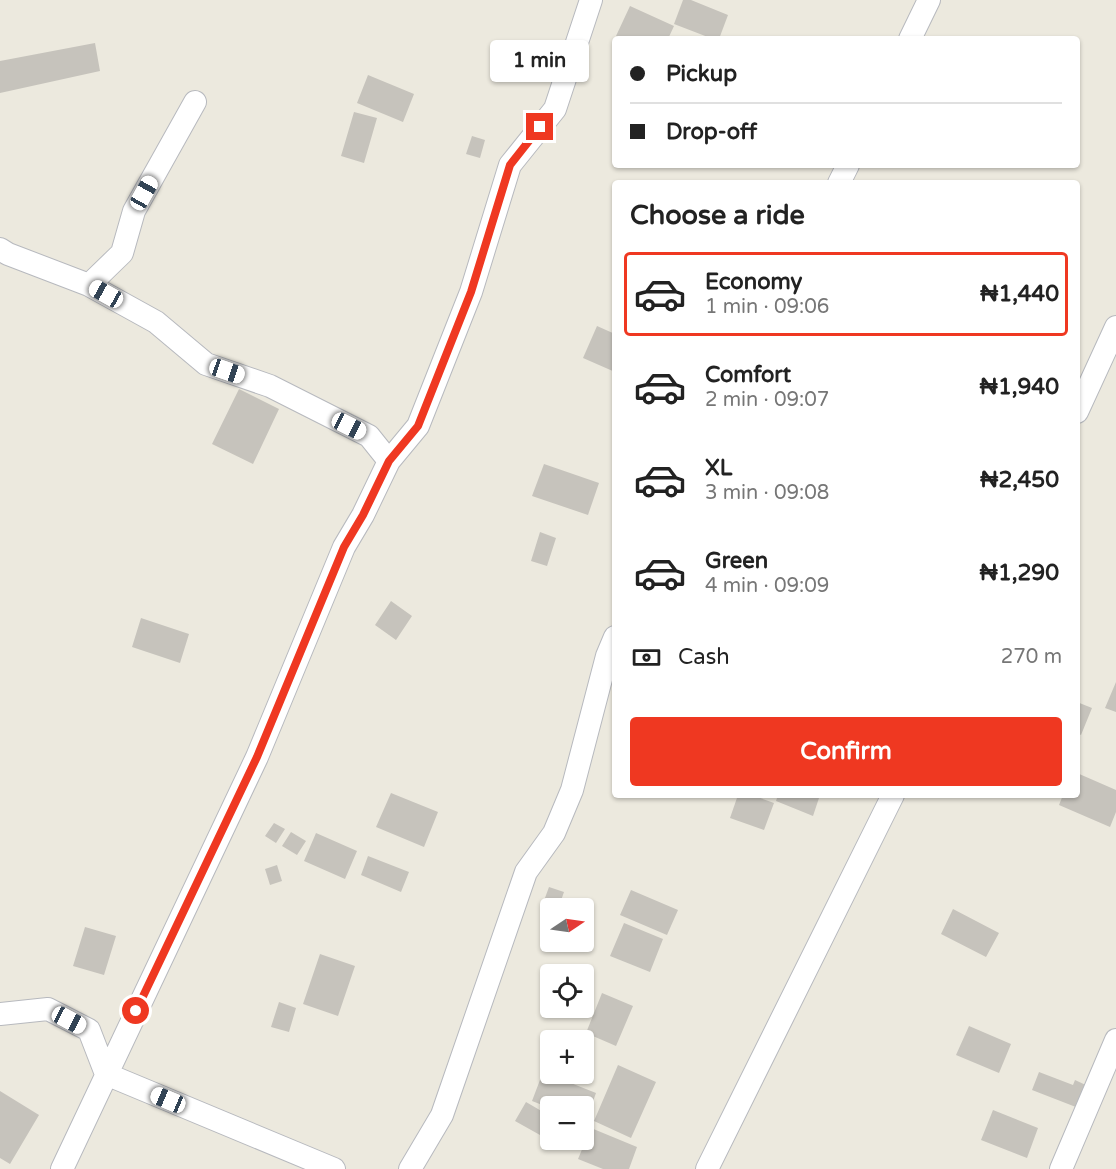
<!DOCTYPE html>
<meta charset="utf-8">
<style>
:root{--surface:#fff;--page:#f2f2f2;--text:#222;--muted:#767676;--line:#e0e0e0;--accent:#ef3821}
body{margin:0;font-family:"Varela Round",sans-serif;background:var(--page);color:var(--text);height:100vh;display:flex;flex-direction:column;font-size:22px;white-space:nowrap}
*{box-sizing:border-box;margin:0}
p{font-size:20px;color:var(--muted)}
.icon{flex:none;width:33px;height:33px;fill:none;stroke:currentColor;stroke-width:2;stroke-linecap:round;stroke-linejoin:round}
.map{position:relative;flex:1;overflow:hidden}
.panel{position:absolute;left:612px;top:180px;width:468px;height:618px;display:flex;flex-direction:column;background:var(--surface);border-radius:6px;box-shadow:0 2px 4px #0004}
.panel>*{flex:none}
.top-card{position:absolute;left:612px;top:36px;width:468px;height:132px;border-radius:6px;box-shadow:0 2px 4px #0004;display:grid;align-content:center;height:132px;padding:0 18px;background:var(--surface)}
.needle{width:39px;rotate:77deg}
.controls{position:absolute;left:540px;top:898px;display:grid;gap:12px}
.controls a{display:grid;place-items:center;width:54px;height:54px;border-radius:6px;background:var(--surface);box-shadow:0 2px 4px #0004;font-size:30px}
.end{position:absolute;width:27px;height:27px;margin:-14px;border:8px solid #ef3821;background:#fff;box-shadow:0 0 0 3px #fff}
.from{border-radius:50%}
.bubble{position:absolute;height:42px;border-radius:6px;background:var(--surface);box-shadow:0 2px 4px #0004;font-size:20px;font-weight:700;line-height:42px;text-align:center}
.car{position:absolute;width:18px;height:36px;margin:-18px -9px;border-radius:8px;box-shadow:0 0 4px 2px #0007;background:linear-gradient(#fff 24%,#345 0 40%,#fff 0 76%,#345 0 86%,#fff 0)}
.top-card b{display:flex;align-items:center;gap:21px;height:57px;font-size:22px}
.top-card b+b{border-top:2px solid var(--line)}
.top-card i{width:15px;height:15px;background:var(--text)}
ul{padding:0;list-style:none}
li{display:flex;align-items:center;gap:18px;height:84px;margin:0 12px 9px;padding:0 6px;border:3px solid transparent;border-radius:6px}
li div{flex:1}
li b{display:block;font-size:22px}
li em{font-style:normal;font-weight:700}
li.active{border-color:var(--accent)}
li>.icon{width:54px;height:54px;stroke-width:1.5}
h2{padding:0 18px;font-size:27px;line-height:72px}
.pay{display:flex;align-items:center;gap:15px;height:66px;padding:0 18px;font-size:22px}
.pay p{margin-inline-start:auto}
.cta{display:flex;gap:12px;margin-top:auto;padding:12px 18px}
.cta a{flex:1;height:69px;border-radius:6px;background:var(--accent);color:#fff;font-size:24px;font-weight:700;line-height:69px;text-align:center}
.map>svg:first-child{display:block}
</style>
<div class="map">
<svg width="1116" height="1169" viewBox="0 0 1116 1169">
<rect width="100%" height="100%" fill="#ece9de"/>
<!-- building -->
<path fill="#c6c3bc" d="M683 0H691L728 15 719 39H713L674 24Z
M630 6 674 26 668 39H623L616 36Z
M95 43 100 71 0 93V61Z
M368 75 414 94 403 122 357 103Z
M354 112 377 118 364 163 341 156Z
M472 136 485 140 480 158 466 154Z
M597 326 615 334V372L583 358Z
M239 389 279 409 253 464 212 444Z
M544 464 599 483 588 515 532 496Z
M540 532 556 538 547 566 531 561Z
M391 601 412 616 396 640 375 625Z
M141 618 189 634 180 663 132 647Z
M1116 682V712L1105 708Z
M1077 702 1092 708 1081 735 1077 733Z
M1077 773 1116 790V812L1110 827 1059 805 1063 795H1077Z
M391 793 438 812 424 847 376 827Z
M738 795H752L774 803 764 830 730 818Z
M778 795H820L813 816 776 801Z
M274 823 285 829 276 843 265 836Z
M291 832 306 841 297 855 282 846Z
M316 833 357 851 345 879 304 861Z
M368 856 409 872 401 892 361 875Z
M277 865 282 881 270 885 265 869Z
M549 887 564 892 558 909 542 906Z
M631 890 678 910 667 935 620 915Z
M953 909 999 933 986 957 941 934Z
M624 923 663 939 650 972 610 956Z
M85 927 116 936 104 975 73 966Z
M320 954 355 966 338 1016 303 1004Z
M602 993 633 1006 616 1046 586 1033Z
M279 1002 296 1008 289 1032 271 1027Z
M969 1026 1011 1044 999 1073 956 1055Z
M618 1065 656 1082 631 1138 594 1121Z
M543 1072 596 1093 586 1121 584 1120V1107L550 1108 532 1101Z
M1039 1072 1073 1085 1075 1080 1090 1087 1081 1109 1032 1090Z
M0 1091 39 1115 10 1164 0 1158Z
M526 1102 550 1116 540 1135 515 1121Z
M993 1110 1038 1128 1027 1158 981 1140Z
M591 1128 637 1147 629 1169H603L578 1159Z"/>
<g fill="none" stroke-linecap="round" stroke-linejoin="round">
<!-- minor casing -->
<g stroke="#b7b9be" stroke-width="24">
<path id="minor" d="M910 39 929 0
M839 183 848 165
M0 249 8 254 89 285 156 322 206 364 270 386 369 436 389 461
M89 285 122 253 134 211 195 102
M1077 412 1116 327
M0 1014 48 1009 89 1030 106 1074 334 1169
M62 1169 257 757 344 547 363 515 389 461 418 426 471 292 510 165 555 109 591 0
M410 1169 442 1115 526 872 554 833 572 790 607 656 615 637
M707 1169 893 795
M1061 1169 1116 1040"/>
</g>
<!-- minor -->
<use href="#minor" stroke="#fff" stroke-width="22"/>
</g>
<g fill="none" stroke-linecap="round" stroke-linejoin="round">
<!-- route -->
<path stroke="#ef3821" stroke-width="8" d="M136 1011 257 757 344 547 363 515 389 461 418 426 471 292 510 165 540 127"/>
</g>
</svg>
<div class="controls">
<a><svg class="needle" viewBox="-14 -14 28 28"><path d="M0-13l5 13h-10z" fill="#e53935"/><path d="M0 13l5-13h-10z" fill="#767676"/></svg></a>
<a><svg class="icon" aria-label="locate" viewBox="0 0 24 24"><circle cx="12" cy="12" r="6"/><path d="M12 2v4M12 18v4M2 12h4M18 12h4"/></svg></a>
<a>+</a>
<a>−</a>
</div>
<i class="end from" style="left:136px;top:1011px"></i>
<i class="end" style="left:540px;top:127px"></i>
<div class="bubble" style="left:490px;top:40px;width:99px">1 min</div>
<i class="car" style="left:144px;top:193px;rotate:29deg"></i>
<i class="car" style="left:106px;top:294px;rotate:299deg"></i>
<i class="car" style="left:227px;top:371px;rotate:109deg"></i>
<i class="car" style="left:349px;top:426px;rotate:117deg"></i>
<i class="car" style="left:69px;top:1020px;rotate:118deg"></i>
<i class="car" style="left:168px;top:1100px;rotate:293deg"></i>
<div class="top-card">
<b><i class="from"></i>Pickup</b>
<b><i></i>Drop-off</b>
</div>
<section class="panel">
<h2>Choose a ride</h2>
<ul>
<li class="active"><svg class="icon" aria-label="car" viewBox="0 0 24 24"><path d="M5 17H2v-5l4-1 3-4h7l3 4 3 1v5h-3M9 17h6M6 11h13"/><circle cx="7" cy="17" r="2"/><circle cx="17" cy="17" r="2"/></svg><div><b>Economy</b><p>1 min · 09:06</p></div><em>₦1,440</em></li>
<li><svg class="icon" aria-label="car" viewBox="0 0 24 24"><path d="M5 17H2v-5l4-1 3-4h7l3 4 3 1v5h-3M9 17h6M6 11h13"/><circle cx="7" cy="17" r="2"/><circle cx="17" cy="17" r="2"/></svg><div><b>Comfort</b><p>2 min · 09:07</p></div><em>₦1,940</em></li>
<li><svg class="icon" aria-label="car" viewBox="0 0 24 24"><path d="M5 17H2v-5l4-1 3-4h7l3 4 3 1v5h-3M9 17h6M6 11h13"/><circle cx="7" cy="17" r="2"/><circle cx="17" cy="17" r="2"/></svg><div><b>XL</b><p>3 min · 09:08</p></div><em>₦2,450</em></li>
<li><svg class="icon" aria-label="car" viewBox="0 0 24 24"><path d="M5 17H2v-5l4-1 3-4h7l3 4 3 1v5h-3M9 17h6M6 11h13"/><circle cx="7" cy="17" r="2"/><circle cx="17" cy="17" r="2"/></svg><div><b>Green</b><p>4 min · 09:09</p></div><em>₦1,290</em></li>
</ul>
<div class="pay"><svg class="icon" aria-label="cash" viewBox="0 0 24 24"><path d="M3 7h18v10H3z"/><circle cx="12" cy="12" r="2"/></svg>Cash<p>270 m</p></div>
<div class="cta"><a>Confirm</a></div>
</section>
</div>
